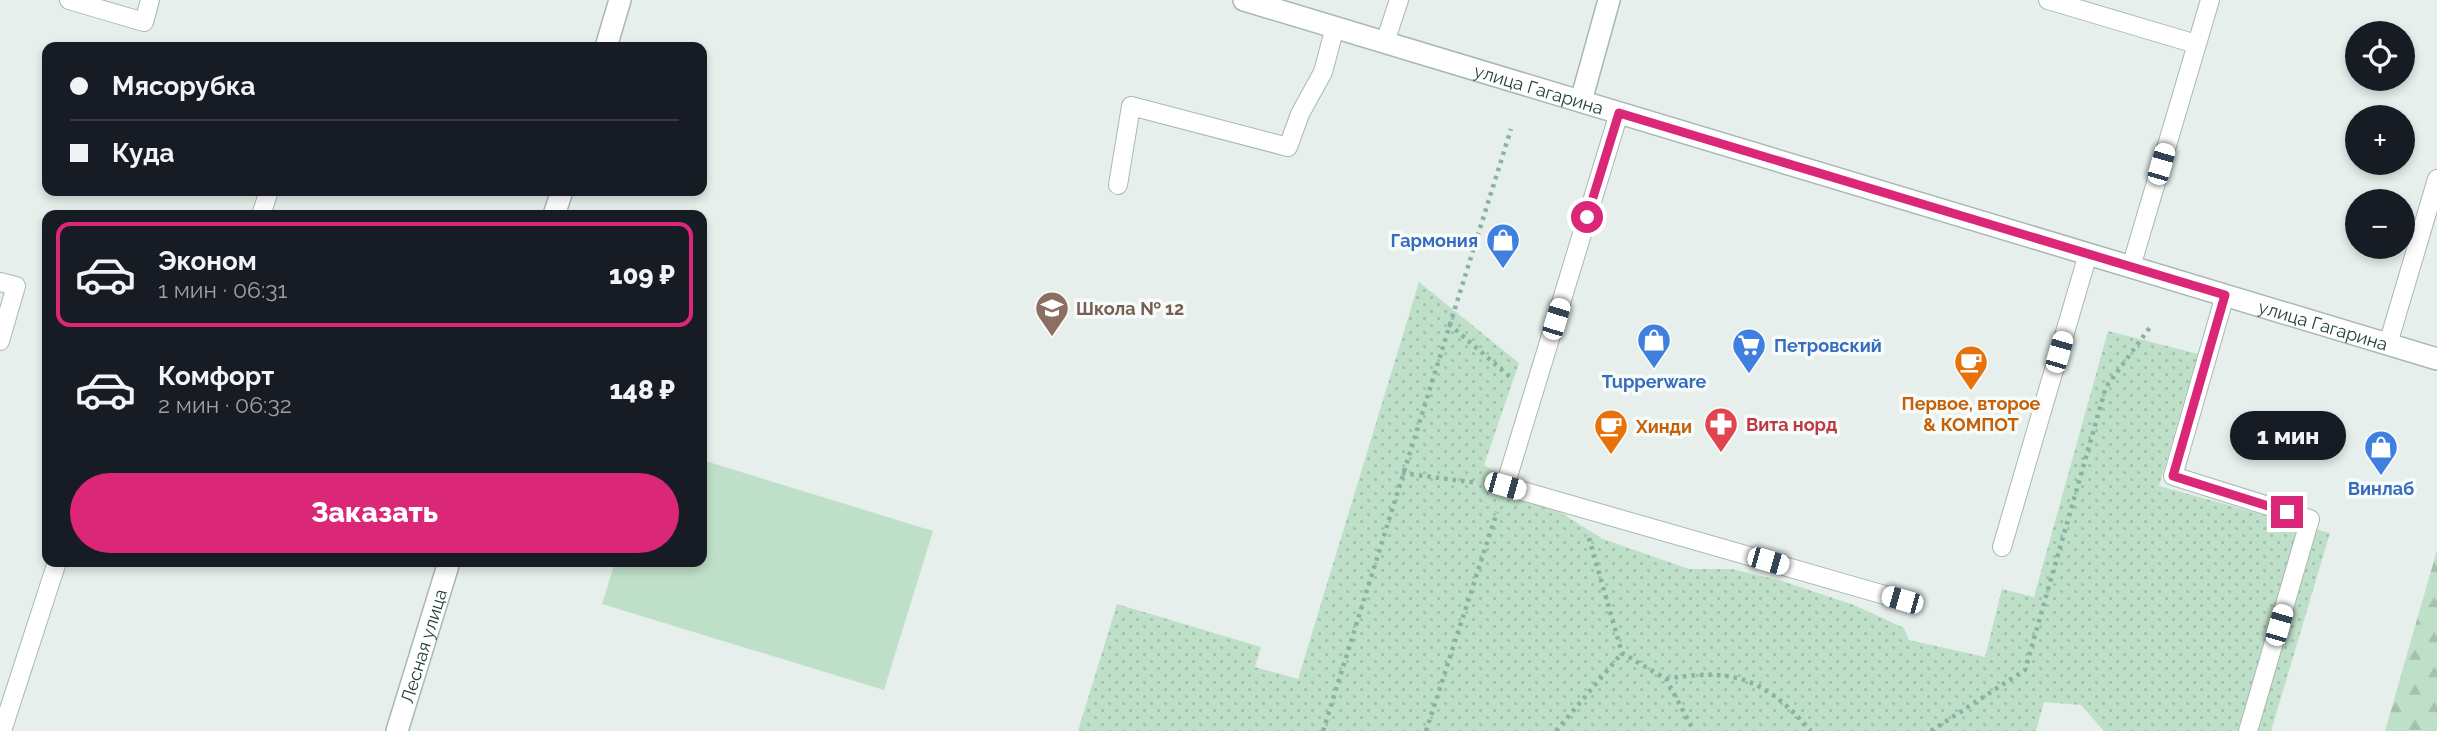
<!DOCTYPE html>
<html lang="ru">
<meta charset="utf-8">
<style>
:root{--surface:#171b24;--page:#242831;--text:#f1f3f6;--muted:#9ea1a6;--line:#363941;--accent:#db2777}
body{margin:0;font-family:Raleway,sans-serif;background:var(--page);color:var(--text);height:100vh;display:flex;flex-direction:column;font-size:26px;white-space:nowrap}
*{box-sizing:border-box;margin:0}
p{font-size:23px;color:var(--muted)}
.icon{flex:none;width:38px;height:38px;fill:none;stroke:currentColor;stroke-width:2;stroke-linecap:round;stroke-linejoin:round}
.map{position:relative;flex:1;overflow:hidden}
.sheet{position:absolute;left:42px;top:210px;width:665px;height:357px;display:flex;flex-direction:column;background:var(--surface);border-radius:14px;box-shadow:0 4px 10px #0003}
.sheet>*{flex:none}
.top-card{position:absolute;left:42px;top:42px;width:665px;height:154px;border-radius:14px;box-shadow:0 4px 10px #0003;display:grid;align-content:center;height:154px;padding:0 28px;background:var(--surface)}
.tools{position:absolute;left:2345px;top:21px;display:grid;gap:14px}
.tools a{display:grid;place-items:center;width:70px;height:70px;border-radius:50%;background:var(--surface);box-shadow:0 4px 10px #0003;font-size:35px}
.end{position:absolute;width:32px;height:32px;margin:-16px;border:9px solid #db2777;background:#fff;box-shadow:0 0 0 4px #fff}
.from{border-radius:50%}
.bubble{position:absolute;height:49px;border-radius:24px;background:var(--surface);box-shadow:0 4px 10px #0003;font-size:23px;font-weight:800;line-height:49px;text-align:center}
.car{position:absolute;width:21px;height:42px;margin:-21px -10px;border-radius:9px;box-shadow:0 0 5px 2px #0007;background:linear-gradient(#fff 24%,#345 0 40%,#fff 0 76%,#345 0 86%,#fff 0)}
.top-card b{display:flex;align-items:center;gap:24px;height:66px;font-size:26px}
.top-card b+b{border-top:2px solid var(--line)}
.top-card i{width:18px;height:18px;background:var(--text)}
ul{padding:12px 0 0;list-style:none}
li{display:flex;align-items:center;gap:21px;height:105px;margin:0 14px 10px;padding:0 14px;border:4px solid transparent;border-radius:14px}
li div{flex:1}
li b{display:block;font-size:26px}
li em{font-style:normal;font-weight:800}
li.active{border-color:var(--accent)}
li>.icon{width:63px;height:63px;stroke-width:1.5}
.button{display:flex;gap:14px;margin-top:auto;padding:14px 28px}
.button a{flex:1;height:80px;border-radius:42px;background:var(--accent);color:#fff;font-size:28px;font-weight:800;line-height:80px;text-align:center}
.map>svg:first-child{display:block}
</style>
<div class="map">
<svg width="2437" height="731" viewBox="0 0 2437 731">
<defs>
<pattern id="forest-firs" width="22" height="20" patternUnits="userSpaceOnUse" patternTransform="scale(1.75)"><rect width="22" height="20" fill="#bfe0c8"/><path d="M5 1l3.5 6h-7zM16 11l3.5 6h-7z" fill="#a4c1ad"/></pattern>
<pattern id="park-dots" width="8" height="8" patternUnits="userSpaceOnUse" patternTransform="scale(1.75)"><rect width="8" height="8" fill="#bfe0c8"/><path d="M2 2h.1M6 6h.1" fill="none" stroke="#a4c1ad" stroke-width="1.8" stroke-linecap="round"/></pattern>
</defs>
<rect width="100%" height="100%" fill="#e6efeb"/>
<!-- grass -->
<path fill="#bfe0c8" d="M702 460 933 531 884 690 602 604 615 562H702Z"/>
<!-- forest -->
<path fill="url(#forest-firs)" d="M2437 550V731H2385Z"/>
<!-- park -->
<path fill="url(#park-dots)" d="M1419 282 1519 363 1484 465 1603 539 1689 569H1732L1782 581 1854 605 1904 628 1909 640 1985 657 2002 589 2034 597 2108 331 2198 354 2159 486 2330 533 2271 731H2104L2081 705 2044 702 2036 731H1078L1117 604 1261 647 1255 667 1298 679Z"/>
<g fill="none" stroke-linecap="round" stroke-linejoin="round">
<!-- lane casing -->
<g stroke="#a8b8b2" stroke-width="20">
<path id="lane" d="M69 0 144 22 150 0
M2048 0 2196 44
M1385 42 1399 0
M1619 113 1505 486 1902 600
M1118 185 1131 106 1288 147 1300 114 1323 72 1335 27
M261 215 269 191
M2131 267 2210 0
M0 282 16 286 0 341
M2225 295 2173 476 2310 519 2248 731
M2388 344 2437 179
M2002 547 2088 254
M2 731 57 562"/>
</g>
<!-- street casing -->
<g stroke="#a8b8b2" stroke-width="24">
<g id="street">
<path id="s1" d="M1244 0 2437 359"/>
<path d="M606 47 620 0"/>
<path d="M1581 101 1609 0"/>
<path d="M554 215 562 191"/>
<path id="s2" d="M397 731 449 562"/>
</g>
</g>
<!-- path -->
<path stroke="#86b3a5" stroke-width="4.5" stroke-dasharray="3.5 5" stroke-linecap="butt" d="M1449 324 1510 377
M1402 473 1478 483
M1589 538 1622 653 1666 679 1694 731
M1666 679C1734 667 1765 679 1811 731
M1323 731 1511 129
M1426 731 1497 512
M1556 731 1622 653
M1931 731 2025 670 2106 387 2151 326"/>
<!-- lane -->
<use href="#lane" stroke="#fff" stroke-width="18"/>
<!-- street -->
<use href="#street" stroke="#fff" stroke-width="21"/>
</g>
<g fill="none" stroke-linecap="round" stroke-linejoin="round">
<!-- route -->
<path stroke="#db2777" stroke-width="9" d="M1587 217 1619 113 2225 295 2173 476 2287 512"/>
</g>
<!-- icons -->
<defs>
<g id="shop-pin" transform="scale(1.75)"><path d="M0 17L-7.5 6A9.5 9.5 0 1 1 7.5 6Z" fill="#3f7fe0" stroke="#f7fbf9"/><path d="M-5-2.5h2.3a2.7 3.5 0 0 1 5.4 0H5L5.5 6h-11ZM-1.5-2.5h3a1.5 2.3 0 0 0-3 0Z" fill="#fff"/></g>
<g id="school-pin" transform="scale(1.75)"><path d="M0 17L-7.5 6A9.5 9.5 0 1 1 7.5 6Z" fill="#8d6e63" stroke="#f7fbf9"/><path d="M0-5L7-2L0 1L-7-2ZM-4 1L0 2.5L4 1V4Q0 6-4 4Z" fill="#fff"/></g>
<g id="supermarket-pin" transform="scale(1.75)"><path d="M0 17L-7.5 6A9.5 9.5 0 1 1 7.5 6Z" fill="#3f7fe0" stroke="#f7fbf9"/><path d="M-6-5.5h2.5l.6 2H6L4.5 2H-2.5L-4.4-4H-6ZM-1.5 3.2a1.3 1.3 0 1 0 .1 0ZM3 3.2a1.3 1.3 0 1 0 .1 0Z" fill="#fff"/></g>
<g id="cafe-pin" transform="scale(1.75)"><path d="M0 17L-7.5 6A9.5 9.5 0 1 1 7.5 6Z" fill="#e8710a" stroke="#f7fbf9"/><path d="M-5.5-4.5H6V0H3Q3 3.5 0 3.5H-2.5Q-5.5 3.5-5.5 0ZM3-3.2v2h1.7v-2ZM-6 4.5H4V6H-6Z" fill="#fff"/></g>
<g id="pharmacy-pin" transform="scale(1.75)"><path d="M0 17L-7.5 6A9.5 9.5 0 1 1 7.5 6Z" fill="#e0444e" stroke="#f7fbf9"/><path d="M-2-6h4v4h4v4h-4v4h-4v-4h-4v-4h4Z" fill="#fff"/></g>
</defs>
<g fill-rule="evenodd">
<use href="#shop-pin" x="1503" y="240"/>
<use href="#school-pin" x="1052" y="308"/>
<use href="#shop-pin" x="1654" y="340"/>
<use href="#supermarket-pin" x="1749" y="345"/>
<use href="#cafe-pin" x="1971" y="362"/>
<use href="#pharmacy-pin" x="1721" y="424"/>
<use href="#cafe-pin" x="1611" y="426"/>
<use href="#shop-pin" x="2381" y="447"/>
</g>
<g text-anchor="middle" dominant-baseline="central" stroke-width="7" stroke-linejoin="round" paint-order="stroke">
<!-- street labels -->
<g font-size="18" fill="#24423a" stroke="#f7fbf9">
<text stroke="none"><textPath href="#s1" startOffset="308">улица Гагарина</textPath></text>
<text stroke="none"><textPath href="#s1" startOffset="1127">улица Гагарина</textPath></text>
<text stroke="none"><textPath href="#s2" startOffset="89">Лесная улица</textPath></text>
</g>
<!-- shop labels -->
<g font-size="18" font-weight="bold" fill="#366cbe" stroke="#f7fbf9">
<text x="1478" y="240" text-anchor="end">Гармония</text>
<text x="1774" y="345" text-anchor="start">Петровский</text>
<text x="1654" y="381">Tupperware</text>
<text x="2381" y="488">Винлаб</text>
</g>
<!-- education labels -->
<g font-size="18" font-weight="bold" fill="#785e54" stroke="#f7fbf9" text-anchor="start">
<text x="1076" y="308">Школа № 12</text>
</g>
<!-- food labels -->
<g font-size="18" font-weight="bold" fill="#c56008" stroke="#f7fbf9">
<text x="1971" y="403">Первое, второе<tspan x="1971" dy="21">&amp; КОМПОТ</tspan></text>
<text x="1636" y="426" text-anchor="start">Хинди</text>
</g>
<!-- health labels -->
<g font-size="18" font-weight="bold" fill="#be3a42" stroke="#f7fbf9" text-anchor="start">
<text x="1746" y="424">Вита норд</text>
</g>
</g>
</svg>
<div class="tools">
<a><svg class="icon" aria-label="locate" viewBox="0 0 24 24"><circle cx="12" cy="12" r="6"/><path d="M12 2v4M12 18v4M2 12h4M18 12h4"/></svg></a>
<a>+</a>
<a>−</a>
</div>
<i class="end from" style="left:1587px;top:217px"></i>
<i class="end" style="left:2287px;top:512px"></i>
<div class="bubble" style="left:2230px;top:411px;width:116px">1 мин</div>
<i class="car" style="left:2161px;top:164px;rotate:16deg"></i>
<i class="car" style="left:1556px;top:319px;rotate:17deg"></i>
<i class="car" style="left:2059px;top:352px;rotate:16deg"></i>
<i class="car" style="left:1505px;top:486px;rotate:106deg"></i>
<i class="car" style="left:1768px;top:561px;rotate:106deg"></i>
<i class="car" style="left:1902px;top:600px;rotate:286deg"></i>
<i class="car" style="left:2279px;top:625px;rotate:16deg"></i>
<div class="top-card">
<b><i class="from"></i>Мясорубка</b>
<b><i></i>Куда</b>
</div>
<section class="sheet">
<ul>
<li class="active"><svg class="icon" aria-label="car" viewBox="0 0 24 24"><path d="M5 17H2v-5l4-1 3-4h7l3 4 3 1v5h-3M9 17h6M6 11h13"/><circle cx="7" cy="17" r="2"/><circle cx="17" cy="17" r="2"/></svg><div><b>Эконом</b><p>1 мин · 06:31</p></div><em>109 ₽</em></li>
<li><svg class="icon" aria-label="car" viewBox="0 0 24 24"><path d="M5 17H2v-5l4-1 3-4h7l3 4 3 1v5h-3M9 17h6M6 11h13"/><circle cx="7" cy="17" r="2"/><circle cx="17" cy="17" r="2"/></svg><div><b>Комфорт</b><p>2 мин · 06:32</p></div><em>148 ₽</em></li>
</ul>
<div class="button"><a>Заказать</a></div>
</section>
</div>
